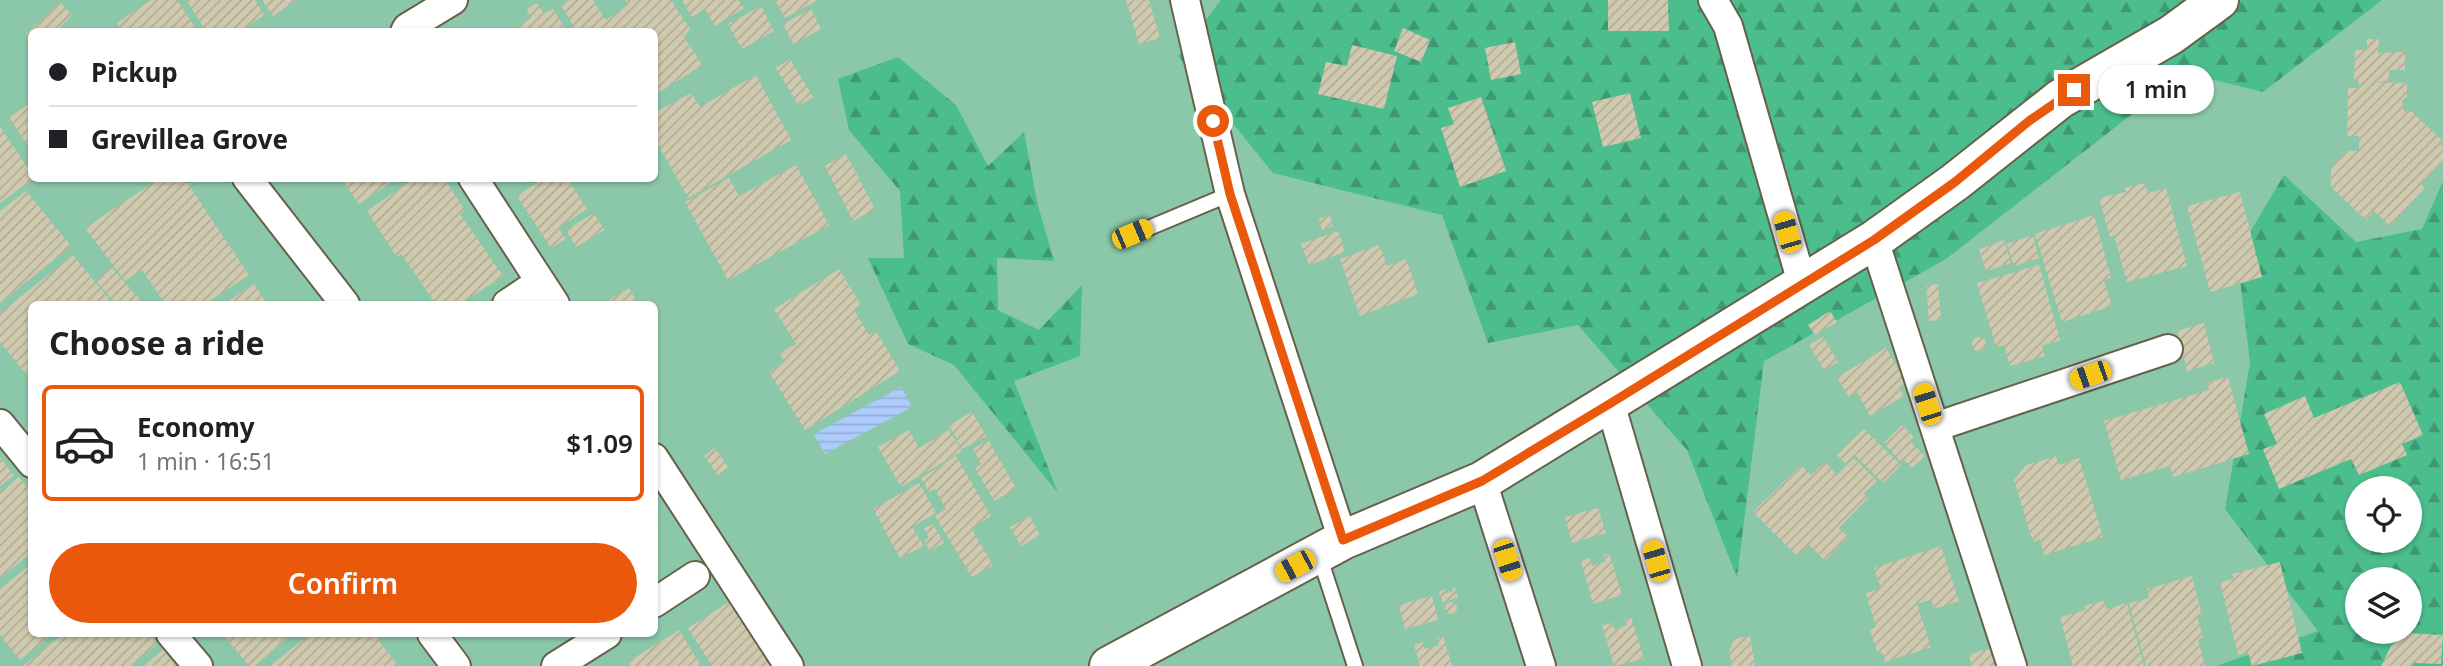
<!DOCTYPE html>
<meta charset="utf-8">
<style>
:root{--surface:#fff;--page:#f2f2f2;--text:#202124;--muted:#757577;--line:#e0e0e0;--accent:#ea580c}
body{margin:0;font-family:"Noto Sans",sans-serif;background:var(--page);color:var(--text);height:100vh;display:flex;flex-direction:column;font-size:26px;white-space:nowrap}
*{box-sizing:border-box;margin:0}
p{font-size:23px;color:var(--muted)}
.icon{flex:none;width:38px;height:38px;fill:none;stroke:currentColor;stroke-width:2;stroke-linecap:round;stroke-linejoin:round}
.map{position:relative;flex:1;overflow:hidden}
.panel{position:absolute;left:28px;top:301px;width:630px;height:336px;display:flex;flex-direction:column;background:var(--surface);border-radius:10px;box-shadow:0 2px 5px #0004}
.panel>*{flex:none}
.guide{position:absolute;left:28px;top:28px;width:630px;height:154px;border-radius:10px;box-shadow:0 2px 5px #0004;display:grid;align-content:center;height:154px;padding:0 21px;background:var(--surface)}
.tools{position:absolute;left:2345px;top:476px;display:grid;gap:14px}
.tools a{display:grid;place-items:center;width:77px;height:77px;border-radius:50%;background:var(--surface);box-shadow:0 2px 5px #0004;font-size:35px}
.end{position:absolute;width:32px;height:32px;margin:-16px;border:9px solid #ea580c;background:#fff;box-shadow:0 0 0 4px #fff}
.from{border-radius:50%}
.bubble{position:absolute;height:49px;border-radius:24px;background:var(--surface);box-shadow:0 2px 5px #0004;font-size:23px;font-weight:600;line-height:49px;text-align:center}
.car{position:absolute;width:21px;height:42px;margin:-21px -10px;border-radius:9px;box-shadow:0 0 5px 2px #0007;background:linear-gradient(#f5c518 24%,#345 0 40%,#f5c518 0 76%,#345 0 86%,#f5c518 0)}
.guide b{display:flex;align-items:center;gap:24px;height:66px;font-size:26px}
.guide b+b{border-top:2px solid var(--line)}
.guide i{width:18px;height:18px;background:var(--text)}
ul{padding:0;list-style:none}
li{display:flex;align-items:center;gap:21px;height:116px;margin:0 14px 10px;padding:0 7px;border:4px solid transparent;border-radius:10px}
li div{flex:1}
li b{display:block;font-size:26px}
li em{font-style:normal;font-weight:600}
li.selected{border-color:var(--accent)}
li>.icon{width:63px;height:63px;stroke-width:1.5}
h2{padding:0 21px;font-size:32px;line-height:84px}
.button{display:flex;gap:14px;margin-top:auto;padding:14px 21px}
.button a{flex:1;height:80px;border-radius:42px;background:var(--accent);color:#fff;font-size:28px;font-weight:600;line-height:80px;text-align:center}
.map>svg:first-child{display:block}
</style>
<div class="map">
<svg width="2443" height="666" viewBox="0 0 2443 666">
<defs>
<pattern id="forest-firs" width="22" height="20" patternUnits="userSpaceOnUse" patternTransform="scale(1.75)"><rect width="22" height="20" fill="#4cbd8d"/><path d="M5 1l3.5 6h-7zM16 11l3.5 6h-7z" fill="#3e9972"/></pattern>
<pattern id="water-rules" width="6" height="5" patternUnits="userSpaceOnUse" patternTransform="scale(1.75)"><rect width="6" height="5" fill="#adccfc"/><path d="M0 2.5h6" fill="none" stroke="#94aed7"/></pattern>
<pattern id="building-hatch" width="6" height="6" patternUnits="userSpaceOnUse" patternTransform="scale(1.75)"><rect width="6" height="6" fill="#cfcaaf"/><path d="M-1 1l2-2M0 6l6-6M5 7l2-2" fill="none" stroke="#b1ad95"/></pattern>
</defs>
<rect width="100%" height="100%" fill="#e9e4c9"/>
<!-- green -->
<path fill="#8bc8aa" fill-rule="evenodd" d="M0 0H2443V666H0ZM32 32H654V178H32ZM32 304H654V634H32ZM2357 488H2410V541H2357ZM2357 579H2410V632H2357Z"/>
<!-- forest -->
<path fill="url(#forest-firs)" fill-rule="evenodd" d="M1221 0H2382L2263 92 2185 73 1946 259 1764 361 1737 578 1687 450 1578 325 1488 343 1442 215 1273 173 1178 56Z
M898 57 956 105 988 166 1024 132 1037 202 1054 261 997 258 998 310 1039 330 1082 285 1080 356 1014 381 1058 493 954 365 908 344 868 258H904L900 191 849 130 838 79Z
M2284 175 2356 242 2422 229 2443 181V666H2216L2318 631 2225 509 2250 363 2237 254ZM2357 488H2410V541H2357ZM2357 579H2410V632H2357Z"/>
<!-- water -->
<path fill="url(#water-rules)" d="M901 387 912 407 825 454 814 434Z"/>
<!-- building -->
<path fill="url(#building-hatch)" d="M151 0H177L198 32H123L117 23Z
M186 0H255L264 15 239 32H207Z
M262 0H296L273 16Z
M570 0H593L606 20 628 5 625 0H671L690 29 684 37 702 65 660 92 654 83V32H621L620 30 577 32 561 5Z
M682 0H738L744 8 715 26 705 9 692 17Z
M775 0H818L785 18Z
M1126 0H1149L1160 38 1139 44Z
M1608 0H1668L1669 31H1608Z
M60 2 72 15 55 32H32V43L25 35Z
M537 3 544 14 553 9 567 32H523L520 25 531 18 526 9Z
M761 6 774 31 742 49 728 24Z
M811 9 821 29 793 44 783 24Z
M1403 28 1430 40 1421 62 1394 51Z
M2367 39H2379L2378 53 2405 52V70H2389V81L2366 82 2407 83V97L2402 100 2404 112 2411 111 2443 141 2441 145 2443 147V160L2421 184 2425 188 2390 226 2374 211 2366 220 2331 187V168L2346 151H2359V136H2347L2348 88H2359V81H2354L2355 50H2367Z
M1515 42 1521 74 1491 80 1485 48Z
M1352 45 1397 56 1384 109 1318 94 1326 62 1347 66Z
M790 59 813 97 799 106 776 68Z
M756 75 791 140 688 198 654 137V113L691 93 700 107Z
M1630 93 1641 138 1603 147 1592 102Z
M1481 97 1506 171 1460 187 1441 128 1454 124 1448 108Z
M32 102V152L9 117Z
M0 127 32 174V178H35L0 203Z
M846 154 875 209 853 221 825 166Z
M796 165 829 225 728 280 685 202 729 178 739 196Z
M160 178H184L249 275 205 304H165L142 270 125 281 85 228Z
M341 178H397L359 204Z
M415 178H444L465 210 460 214 503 276 460 304H436L401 254 397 257 367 211Z
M544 178H567L587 209 558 228 566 239 551 248 517 196Z
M2145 183 2148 193 2166 188 2187 266 2127 282 2114 235 2110 237 2099 198 2126 192 2125 188Z
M26 191 71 246 0 303V211Z
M2240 192 2262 277 2210 292 2187 206Z
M594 213 604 230 576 247 566 230Z
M1330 215 1333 226 1322 230 1319 219Z
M2094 215 2111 278 2104 280 2112 306 2062 322 2035 234Z
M1338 231 1345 252 1309 265 1301 244Z
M2033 235 2039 258 2014 266 2007 244Z
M2004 240 2011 263 1986 271 1979 249Z
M1379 245 1387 266 1406 259 1418 294 1360 316 1340 259Z
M73 255 113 304H32V371L27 375 0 342V313Z
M2039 265 2060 340 2042 346 2045 356 2010 366 2004 345 1996 347 1977 283Z
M111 267 144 304H116L96 281Z
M839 269 861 305 854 310 869 335 876 331 900 371 805 430 769 372 785 362 779 353 796 344 774 309Z
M254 284 267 304H224Z
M1938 284 1941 320 1929 321 1926 286Z
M629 288 638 304H611L609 300Z
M1830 311 1837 322 1815 335 1808 325Z
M2204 323 2214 363 2187 371 2177 331Z
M1972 344a7 7 0 1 1 14 0a7 7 0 1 1-14 0Z
M1823 337 1838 362 1824 370 1809 345Z
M1886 348 1906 383 1899 387 1904 396 1870 416 1857 392 1849 397 1837 377Z
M2228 377 2249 454 2173 477 2170 466 2121 480 2104 421 2209 390 2207 383Z
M2400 382 2423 435 2402 444 2407 455 2359 475 2351 459 2279 489 2263 449 2277 444 2264 414 2305 396 2314 418Z
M972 412 986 436 962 449 949 425Z
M1902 425 1914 437 1910 441 1925 456 1912 468 1904 460 1902 463 1884 443Z
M1864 429 1901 465 1883 483 1855 455 1846 464 1837 455Z
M909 430 919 448 949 430 962 451 901 487 878 447Z
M988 440 1016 488 994 501 975 468 981 464 973 449Z
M715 448 728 467 718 475 704 456Z
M956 456 991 516 971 528 993 565 972 577 935 516 946 509 935 489 929 492 921 478Z
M2056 456 2059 465 2079 458 2103 537 2044 555 2040 539 2033 542 2014 480 2026 465Z
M0 457 14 475 0 486Z
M1854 458 1877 481 1864 493 1868 498 1839 528 1848 537 1825 561 1809 545 1797 556 1753 512 1801 465 1811 475 1825 462 1837 475Z
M19 477 32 493V552L0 578V492Z
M919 483 936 513 912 527 924 546 900 558 873 509Z
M1598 508 1606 533 1572 543 1565 517Z
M1030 516 1040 535 1021 546 1010 527Z
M933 524 944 543 930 551 924 540 929 538 924 528Z
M1941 546 1959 601 1934 609 1931 600 1917 604 1931 647 1885 662 1882 652 1878 654 1870 630 1876 627 1866 593 1881 588 1874 568Z
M1609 553 1622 595 1593 604 1581 561 1590 558 1592 566 1606 561 1603 555Z
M2280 562 2302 653 2252 666 2248 652 2238 655 2220 582 2234 579 2232 574Z
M32 563V634H53L20 660 0 635V589Z
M2192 576 2202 615 2197 616 2203 638 2198 639 2205 666H2146L2129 603 2149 598 2147 589Z
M1455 587 1458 597 1443 603 1439 592 1445 589 1447 593 1453 591 1452 588Z
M1432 596 1438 620 1405 629 1399 605Z
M737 597 780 666H712L688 628Z
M2104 601 2106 609 2127 603 2144 666H2073L2060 617 2086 610 2084 606Z
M1445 608a6 6 0 1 1 12 0a6 6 0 1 1-12 0Z
M1631 617 1644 659 1614 666 1602 625 1612 623 1614 630 1627 625 1625 619Z
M679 630 701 666H631L628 662Z
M2405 633 2443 635 2441 664 2413 663 2412 666H2381L2391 646Z
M63 634H149L157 644 130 666H23Z
M223 634H294L254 666H249Z
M310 634H374L398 666H270Z
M1443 636 1452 666H1420L1414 645 1423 642 1425 649 1439 645 1437 638Z
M1750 636 1755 666H1732L1729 652 1734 639Z
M1989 648 1996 666H1972L1969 655Z
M163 650 176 666H143Z"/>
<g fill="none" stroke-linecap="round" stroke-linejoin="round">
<!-- lane casing -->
<g stroke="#666149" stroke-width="18">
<path id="lane" d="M1132 235 1230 194
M1319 555 1355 666"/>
</g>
<!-- street casing -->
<g stroke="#666149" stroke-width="32">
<path id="street" d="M1185 0 1230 194 1343 540
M1713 0 1728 26 1802 283
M405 32 407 28 453 0
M247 178 345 304
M473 178 555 304
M1874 240 2012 666
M507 304 540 282
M1610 403 1687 666
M0 424 32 463
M1935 427 2168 349
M654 458 789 666
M1482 481 1541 666
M654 603 695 576
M171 634 198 666
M432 634 456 666
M556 666 607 634"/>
</g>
<!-- secondary casing -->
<g stroke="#666149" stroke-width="42">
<path id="secondary" d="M1109 666 1343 540 1482 481 1874 240 1955 182 2060 99 2171 35 2219 0"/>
</g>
<!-- lane -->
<use href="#lane" stroke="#fff" stroke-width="14"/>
<!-- street -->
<use href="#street" stroke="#fff" stroke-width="28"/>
<!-- secondary -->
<use href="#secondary" stroke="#fff" stroke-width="38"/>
</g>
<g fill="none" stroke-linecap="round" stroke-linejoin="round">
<!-- route -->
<path stroke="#ea580c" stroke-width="9" d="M1213 121 1230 194 1343 540 1482 481 1611 403 1874 240 1955 182 2029 121 2074 90"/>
</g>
</svg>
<div class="tools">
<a><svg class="icon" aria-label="locate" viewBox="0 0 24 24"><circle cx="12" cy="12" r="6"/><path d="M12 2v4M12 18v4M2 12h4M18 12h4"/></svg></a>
<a><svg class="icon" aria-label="layers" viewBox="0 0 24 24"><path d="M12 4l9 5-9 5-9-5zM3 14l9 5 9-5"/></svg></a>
</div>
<i class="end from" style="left:1213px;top:121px"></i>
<i class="end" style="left:2074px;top:90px"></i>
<div class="bubble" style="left:2098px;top:65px;width:116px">1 min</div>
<i class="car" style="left:1787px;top:232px;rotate:344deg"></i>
<i class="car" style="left:1132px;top:234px;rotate:67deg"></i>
<i class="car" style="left:2090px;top:375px;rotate:251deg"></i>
<i class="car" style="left:1927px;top:404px;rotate:342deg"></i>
<i class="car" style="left:1507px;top:560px;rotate:162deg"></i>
<i class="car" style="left:1656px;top:561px;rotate:344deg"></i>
<i class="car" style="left:1295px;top:566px;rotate:242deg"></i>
<div class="guide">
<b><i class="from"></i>Pickup</b>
<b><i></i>Grevillea Grove</b>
</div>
<section class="panel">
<h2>Choose a ride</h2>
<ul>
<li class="selected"><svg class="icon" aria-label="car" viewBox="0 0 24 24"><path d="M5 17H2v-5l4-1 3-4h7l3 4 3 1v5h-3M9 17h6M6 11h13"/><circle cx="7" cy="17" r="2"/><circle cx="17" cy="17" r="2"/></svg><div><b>Economy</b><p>1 min · 16:51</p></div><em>$1.09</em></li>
</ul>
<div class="button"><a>Confirm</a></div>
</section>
</div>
